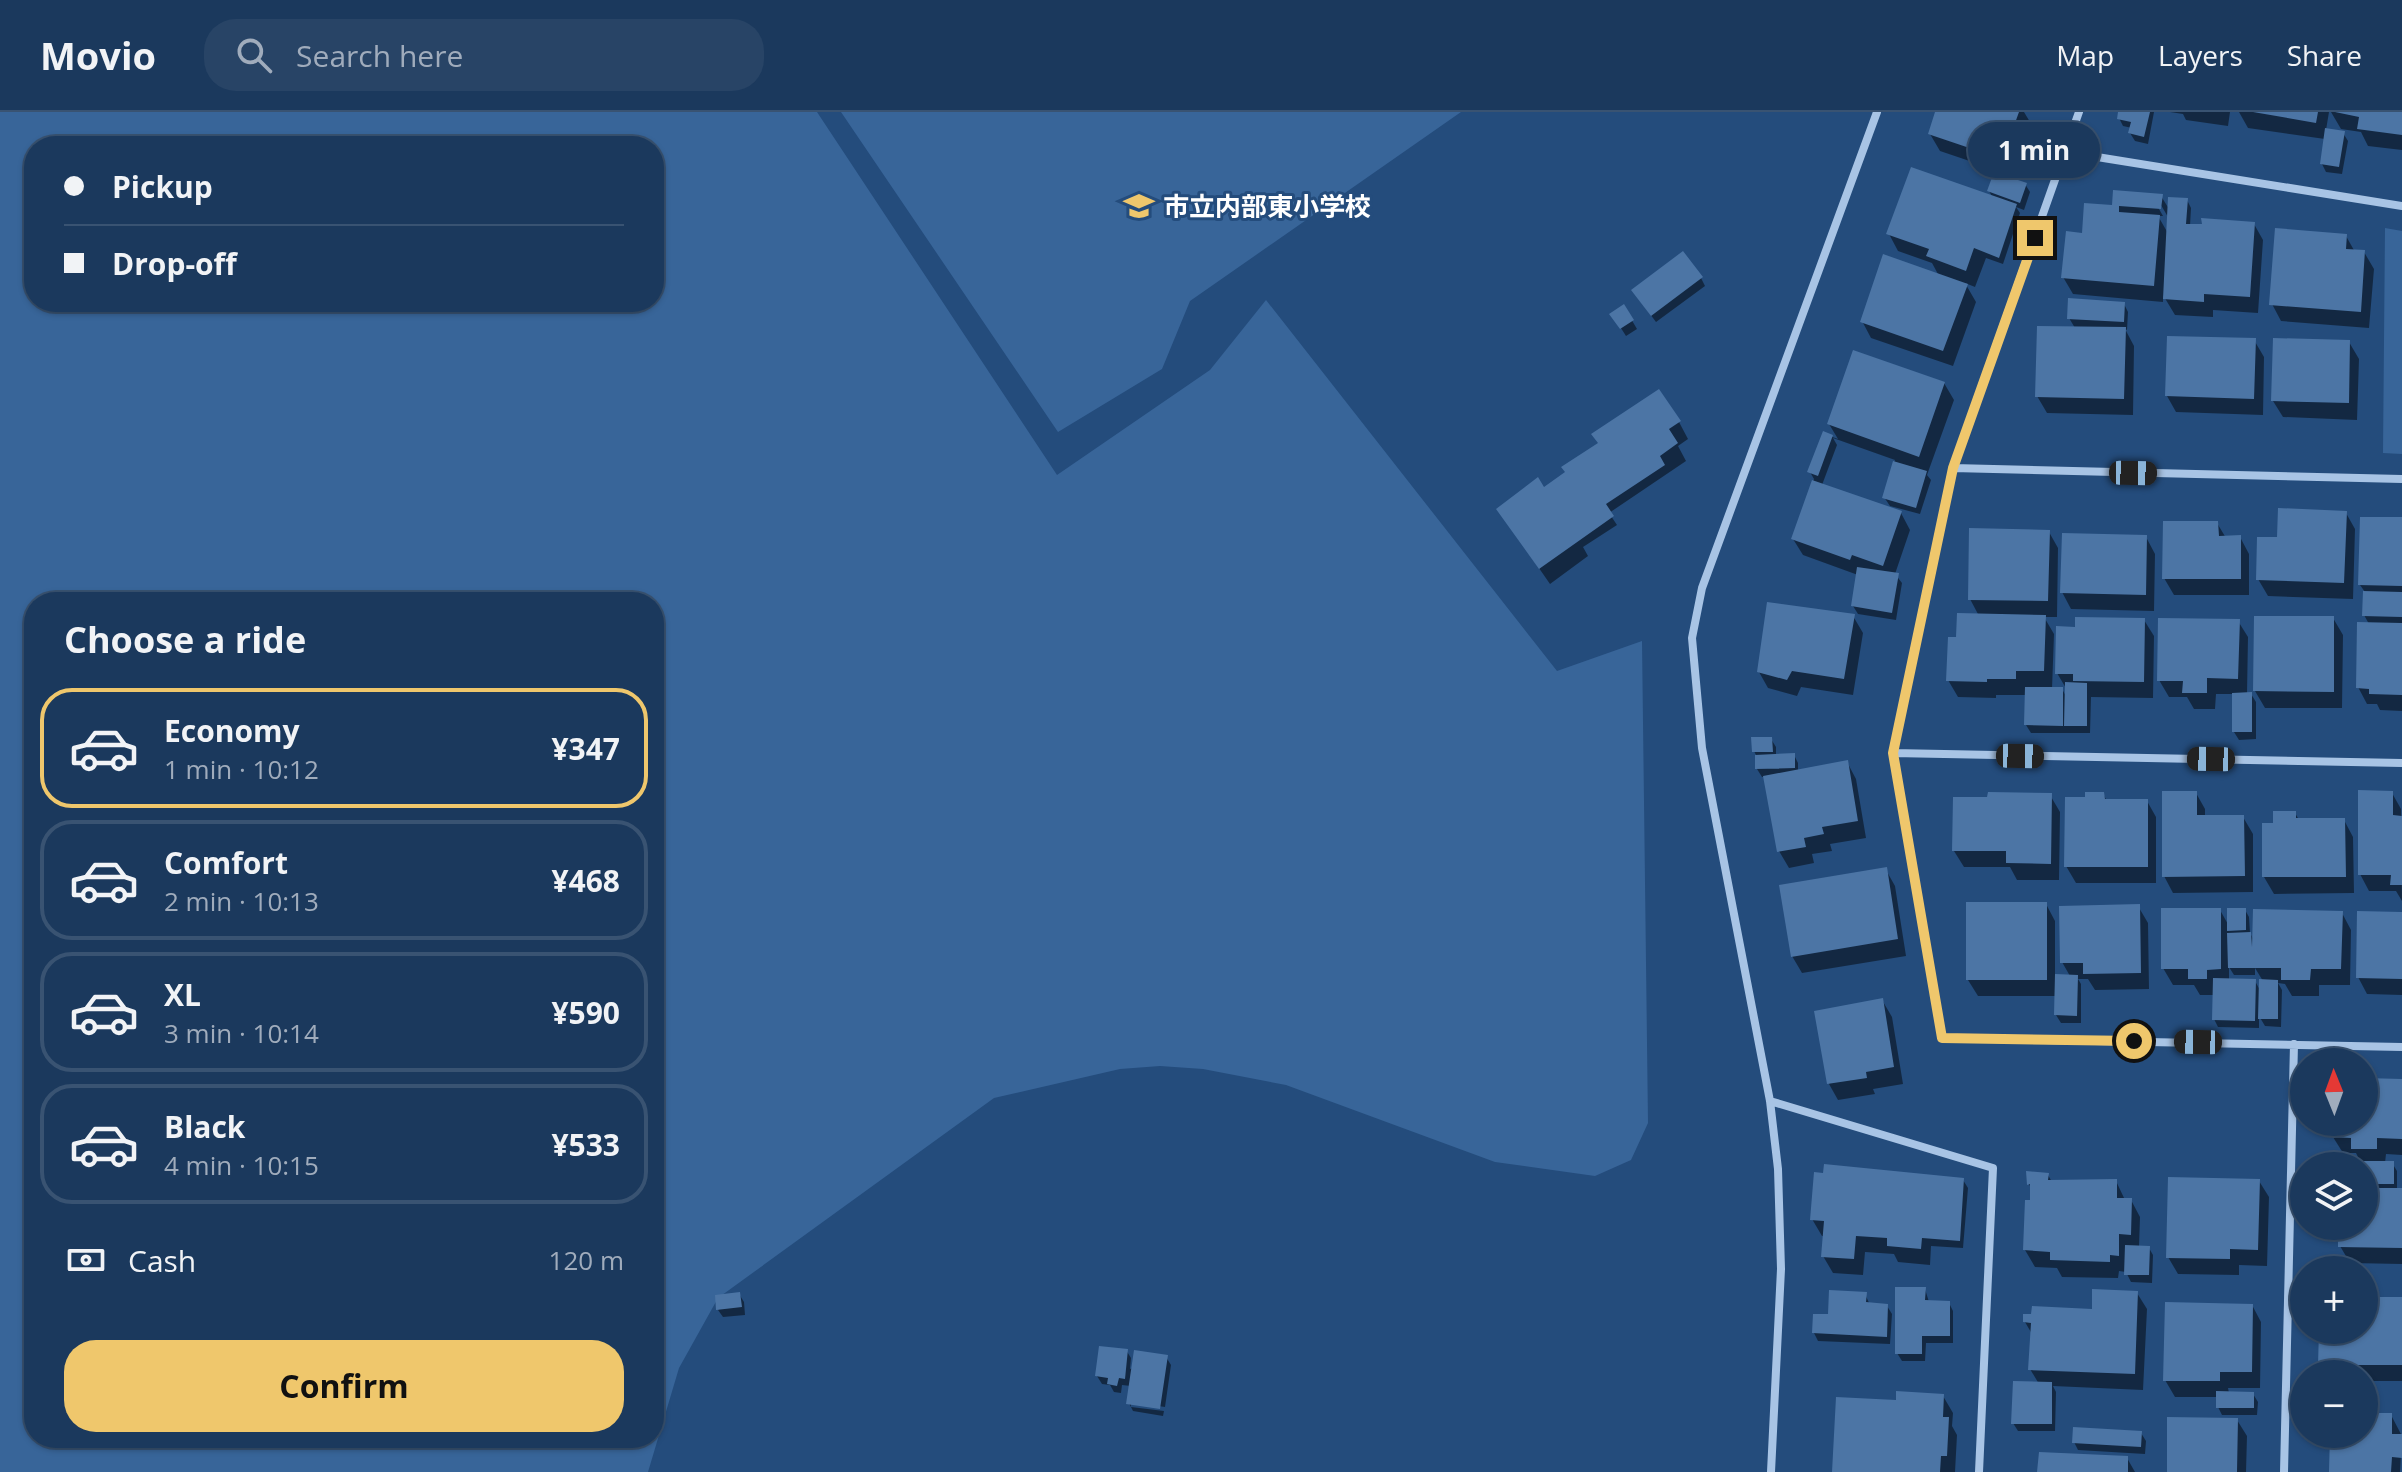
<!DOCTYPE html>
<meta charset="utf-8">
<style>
:root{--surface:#1b395d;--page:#284466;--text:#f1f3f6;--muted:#a0acbc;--line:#395372;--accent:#efc76c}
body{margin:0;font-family:"Open Sans","Noto Sans JP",sans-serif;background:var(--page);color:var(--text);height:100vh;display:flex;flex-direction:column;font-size:30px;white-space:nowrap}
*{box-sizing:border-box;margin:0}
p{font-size:26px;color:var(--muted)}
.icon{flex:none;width:44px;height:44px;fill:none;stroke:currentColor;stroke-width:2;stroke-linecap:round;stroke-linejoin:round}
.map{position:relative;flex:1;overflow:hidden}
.side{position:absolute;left:24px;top:480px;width:640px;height:856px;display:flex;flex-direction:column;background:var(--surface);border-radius:32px;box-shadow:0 2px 6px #0004,0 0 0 2px var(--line)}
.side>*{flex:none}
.banner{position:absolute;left:24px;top:24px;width:640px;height:176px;border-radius:32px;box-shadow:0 2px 6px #0004,0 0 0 2px var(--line);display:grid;align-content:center;height:176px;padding:0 40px;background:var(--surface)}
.needle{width:52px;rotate:359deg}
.controls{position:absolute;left:2290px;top:936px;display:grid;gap:16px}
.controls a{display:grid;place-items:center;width:88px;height:88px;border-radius:50%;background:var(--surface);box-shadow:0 2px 6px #0004,0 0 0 2px var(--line);font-size:40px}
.end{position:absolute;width:36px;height:36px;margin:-18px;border:10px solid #efc76c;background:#111;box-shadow:0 0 0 4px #111}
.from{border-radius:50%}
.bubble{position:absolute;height:56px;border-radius:28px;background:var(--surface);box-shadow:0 2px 6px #0004,0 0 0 2px var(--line);font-size:26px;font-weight:700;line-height:56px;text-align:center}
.car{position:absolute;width:24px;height:48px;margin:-24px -12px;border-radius:10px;box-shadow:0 0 6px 2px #0007;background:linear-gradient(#222 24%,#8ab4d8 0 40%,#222 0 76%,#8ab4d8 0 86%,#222 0)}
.banner b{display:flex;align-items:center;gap:28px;height:76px;font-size:30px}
.banner b+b{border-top:2px solid var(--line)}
.banner i{width:20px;height:20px;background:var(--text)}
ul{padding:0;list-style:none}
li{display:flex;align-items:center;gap:24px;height:120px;margin:0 16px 12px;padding:0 24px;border:4px solid var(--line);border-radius:32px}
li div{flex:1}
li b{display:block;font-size:30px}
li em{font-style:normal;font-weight:700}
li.on{border-color:var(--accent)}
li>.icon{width:72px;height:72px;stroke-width:1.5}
h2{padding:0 40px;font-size:36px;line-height:96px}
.pay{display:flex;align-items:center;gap:20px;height:88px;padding:0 40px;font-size:30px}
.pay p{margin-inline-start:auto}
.primary-button{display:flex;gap:16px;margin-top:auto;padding:16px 40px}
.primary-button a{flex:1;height:92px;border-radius:32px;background:var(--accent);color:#111;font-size:32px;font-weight:700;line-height:92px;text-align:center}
header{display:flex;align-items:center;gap:48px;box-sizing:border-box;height:112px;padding:0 40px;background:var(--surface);border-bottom:2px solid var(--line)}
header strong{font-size:38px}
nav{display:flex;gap:44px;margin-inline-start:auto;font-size:28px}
.search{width:560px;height:72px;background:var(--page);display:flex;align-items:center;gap:20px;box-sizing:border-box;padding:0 28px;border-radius:32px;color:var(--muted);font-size:30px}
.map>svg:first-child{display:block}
</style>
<header>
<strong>Movio</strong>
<div class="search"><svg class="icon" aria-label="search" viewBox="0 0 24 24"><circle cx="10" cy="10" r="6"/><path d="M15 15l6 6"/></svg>Search here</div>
<nav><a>Map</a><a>Layers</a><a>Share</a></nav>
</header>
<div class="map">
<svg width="2402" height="1360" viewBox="0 0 2402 1360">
<rect width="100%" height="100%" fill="#244c7c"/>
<!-- green -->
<path fill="#386599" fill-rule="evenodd" d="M0 0H817L1057 363 1210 258 1266 188 1557 559 1642 529 1648 1011 1631 1048 1595 1064 1495 1050 1286 973 1203 957 1160 954 1120 957 994 986 718 1186 679 1256 648 1360H0ZM34 34H654V190H34ZM34 490H654V1326H34Z
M841 0H1461L1190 189 1162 257 1058 320Z
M2385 116 2402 119V342L2383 341Z"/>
<!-- shadow -->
<path fill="#0007" fill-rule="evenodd" d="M1938 0H2024L2030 10 2011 63 1940 39 1930 22Z
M2120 0H2154L2148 32 2135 29 2130 21 2132 16 2123 14 2119 6Z
M2170 0H2230L2228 14 2186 8 2183 2Z
M2239 0H2329L2326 18 2343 21 2348 29 2342 62 2326 60 2322 52 2325 27 2248 16Z
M2331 0H2402V38L2368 34 2361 20 2341 17Z
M2025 72 2030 80 2024 98 2016 95 2020 101 2003 152 1986 146 1975 175 1965 171 1976 190 1953 254 1871 226 1862 209 1939 164 1932 151 1898 139 1889 122 1994 88 1989 79Z
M2161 84 2169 97 2187 88 2191 96 2190 114 2254 112 2263 128 2258 201 2213 198V205L2175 203 2163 183V190L2073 182 2063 165 2083 123 2116 95 2114 92ZM2158 88 2168 105 2169 123 2158 104H2163L2155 90Z
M2346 124 2355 140H2364L2374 157 2369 216 2281 209 2272 192Z
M1701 166 1705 174 1656 210 1638 186Z
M2124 192 2128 200 2127 218 2125 217 2134 234 2133 303 2047 301 2037 284 2075 216 2069 206Z
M1624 195 1637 217 1626 224 1612 202Z
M2254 228 2264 245 2263 303 2176 300 2167 284Z
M2349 230 2359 247 2357 308 2283 305 2273 289Z
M1944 271 1954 288 1927 363 1931 368 1920 402 1890 394 1884 385 1895 348 1833 326 1837 333 1822 373 1901 401 1910 418 1895 462 1902 471 1896 508 1858 502 1853 494 1858 463 1803 443 1793 427 1814 367 1810 360 1824 322 1838 327 1829 312Z
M1679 310 1688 327 1678 334 1686 349 1609 401 1617 413 1583 435 1588 444 1550 472 1498 397 1544 378Z
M2346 401 2355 417 2353 487 2268 484 2258 467Z
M2402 407V599L2380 598 2377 592H2367L2358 575 2369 512 2364 503 2365 480 2360 473Z
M2217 411 2226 426 2240 425 2249 442V483H2174L2164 466Z
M2049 420 2058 436 2057 505H2044L2054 522 2052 577H2062L2067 586V578L2057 561 2078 517 2144 508 2154 524 2153 586 2091 585 2090 621H2031L2026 613 2027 583H1996V586L1958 585 1948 568 1958 527 1979 504 1970 487Z
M2146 425 2155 442 2154 499 2071 497 2062 480Z
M1853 504 1863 521 1853 583 1801 575 1797 584 1768 576 1759 560Z
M2333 506 2343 523 2342 596H2265L2255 579Z
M2238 509 2248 525 2247 582H2251L2256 590V627L2239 628 2234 620V582H2216L2215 597H2194L2187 585H2169L2159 568Z
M1771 627 1776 635V644L1794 643 1798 651V659L1847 650 1856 667 1866 726 1830 732 1832 739 1812 742 1814 751 1789 756 1779 739 1766 665H1762L1757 657V645L1754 639Z
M2196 681 2205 697V705H2243L2253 722V780L2173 781 2164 764Z
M2392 681 2401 697 2402 789 2396 779H2369L2360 762Z
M2103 682 2107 689H2147L2156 705V771H2076L2066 754 2087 687Z
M2050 683 2060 700 2059 768H2017L2010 755H1964L1954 739 1989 687Z
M2295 701 2299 708H2344L2353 725 2354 781 2274 782 2264 765 2275 713Z
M1886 758 1895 774 1906 844 1802 861 1792 844Z
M2046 792 2055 809V864H2070L2062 850 2138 794 2148 811 2149 877 2095 878 2088 867H2078L2081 872V911H2061L2056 903V884H1978L1968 868Z
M2220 798 2229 814 2245 798 2249 805 2250 821 2255 830 2342 801 2351 818 2350 873H2319V884H2292L2285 872 2278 871 2282 878 2281 915 2265 914 2259 904V916L2218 915 2214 907V883H2200L2194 873H2173L2163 856ZM2229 855 2234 863H2255V856L2263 869 2261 880 2255 869H2229Z
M2402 802V883L2367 882 2358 865Z
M1882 888 1892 905 1903 972 1873 977 1875 982 1838 988 1829 972Z
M2364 968 2402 969V1043L2386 1042 2385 1051H2392L2397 1059V1078H2402V1152L2350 1151 2340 1134V1114H2364V1054H2322L2361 1051 2356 1041H2343L2333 1025V1010H2364Z
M1826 1054 1963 1068 1968 1076 1963 1136 1931 1134 1930 1153 1898 1150 1894 1142 1865 1140 1863 1163 1833 1161 1823 1144 1825 1124H1822L1812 1107Z
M2048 1063 2052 1070 2116 1069 2125 1088H2131L2140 1105 2139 1135 2149 1136 2153 1143 2152 1171 2131 1170 2126 1160 2119 1159 2118 1166 2062 1165 2057 1156 2035 1155 2025 1138 2032 1090V1078L2029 1072Z
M2259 1069 2269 1085 2267 1154 2239 1153V1163L2178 1162 2168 1145Z
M1925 1177 1929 1190 1949 1191 1953 1199V1231H1926L1925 1249H1902L1897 1241Z
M2137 1181 2147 1197 2143 1278 2053 1274 2056 1280 2055 1319H2018L2013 1311 2039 1272 2030 1257 2032 1222 2025 1210 2094 1199Z
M739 1182 744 1190 745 1203 723 1205 718 1198Z
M1865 1182 1870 1193 1887 1194 1892 1202 1890 1232 1818 1229 1814 1221 1830 1205Z
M2364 1187H2402V1269H2364V1262H2326L2320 1252 2321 1218H2364Z
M2252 1193 2261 1210 2260 1276H2228L2229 1281 2253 1282 2258 1290 2257 1303H2222L2218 1295V1285H2175L2165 1268Z
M1126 1238 1131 1246 1130 1257 1166 1245 1171 1253 1165 1295 1131 1290V1295L1164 1299 1163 1304 1133 1299 1129 1291 1131 1274 1122 1273 1121 1281 1114 1280 1110 1273 1102 1272 1097 1264Z
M1943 1284 1953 1301 1952 1314 1957 1323 1955 1360H1834L1898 1290Z
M2364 1303H2391L2402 1324 2400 1360H2331L2332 1322H2364Z
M2237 1308 2247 1324 2246 1360H2169Z
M2141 1321 2146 1329 2145 1342 2078 1338 2074 1330Z
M2127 1346 2135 1360H2028H2039Z"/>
<!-- building -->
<path fill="#4c75a5" d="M1935 0H2019L2002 47 1928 22Z
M2118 0H2150L2144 25 2128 21 2131 10 2117 7Z
M2253 0H2318L2316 11Z
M2335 0H2402V23L2357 17 2359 5Z
M2325 16 2345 19 2339 55 2320 52Z
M1911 55 2017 92 1999 146 1974 136 1966 159 1926 144 1929 137 1886 122Z
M1994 60 2027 71 2020 91 1987 79Z
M2113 78 2163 82 2161 97 2119 94V100L2160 103 2154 174 2061 166 2066 119 2082 121 2084 91 2112 93Z
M2168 85 2188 86 2186 112H2202L2201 106 2255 110 2250 185 2204 182V190L2163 187Z
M2275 116 2347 122 2346 137 2365 138 2361 200 2269 193Z
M1683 139 1703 165 1651 204 1631 178Z
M1883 142 1968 172 1943 239 1860 210Z
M2068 186 2125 190 2124 210 2067 207Z
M1624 192 1634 208 1620 217 1609 202Z
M2037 214 2126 215 2124 287 2035 285Z
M2167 224 2256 226 2254 287 2165 284Z
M2273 226 2350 228 2349 291 2271 289Z
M1853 238 1945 270 1919 345 1827 312Z
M1659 277 1681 309 1669 317 1678 331 1660 344 1665 353 1606 392 1614 404 1539 457 1496 397 1538 365 1544 375 1565 360 1561 355 1598 331 1591 322Z
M1823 319 1833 323 1818 364 1807 360Z
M1893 349 1927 359 1916 396 1882 386Z
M1812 368 1902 399 1883 454 1852 443 1850 448 1791 427Z
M2278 396 2347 399 2344 471 2256 468 2257 425H2277Z
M2360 405H2402V474L2358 473Z
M2163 409H2218L2219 424 2241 423V467H2162Z
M1969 416 2050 418 2048 489 1968 488Z
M2062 421 2147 423 2146 483 2060 481Z
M1857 455 1899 461 1892 501 1851 494Z
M2363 479 2402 480V505L2362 504Z
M1767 490 1855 502 1844 567 1792 559 1787 568 1757 560Z
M1957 501 2046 503 2044 559H2016V567H1987V570L1946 569 1948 525H1956Z
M2254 504H2334V580L2253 579Z
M2075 505 2145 506 2144 570 2073 569V562H2055L2056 514 2075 515Z
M2158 506 2240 507 2238 567 2207 566V581H2182L2183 569H2157Z
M2357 510 2402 511V583L2369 582V577L2356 576Z
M2065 570 2087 571V614H2064Z
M2025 575H2063V614L2024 613Z
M2252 580V620H2232V581Z
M1751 625H1772L1773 640H1752Z
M1795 641V656L1755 657V643Z
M1848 648 1858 709 1822 715 1824 722 1804 726 1806 735 1777 740 1763 664Z
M2358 678 2393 679V703L2402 704V773H2390L2391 763H2358Z
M2162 679H2197V703H2244L2245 764 2162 765Z
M1988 680 2052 681 2051 752 2006 751V739H1952L1953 685H1987Z
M2085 680H2104L2105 687H2148V755H2064L2065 685H2085Z
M2273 699H2296V706H2345L2346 765H2262V711H2273Z
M1887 755 1898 827 1791 845 1779 773Z
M1966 790H2047V868H1966Z
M2140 792 2141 861 2083 862V851H2060L2059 794Z
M2161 796H2221V857L2207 858V867H2188V857H2161Z
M2227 796H2246V818L2227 819Z
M2253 797 2343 799 2341 857H2311L2310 868H2281V856H2228L2227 821 2251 820 2252 835Z
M2357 799 2402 800V867L2356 866Z
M2055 862 2078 863 2077 904 2054 903Z
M2213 866 2256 867 2255 909 2212 908Z
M2259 867 2278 868V907H2258Z
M1883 886 1894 955 1866 960 1867 966 1827 972 1814 899Z
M2364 966 2402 967V1027L2377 1026V1037H2351V1026L2331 1025V1010H2364Z
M2321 1049H2394V1072H2364V1054H2320Z
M1824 1052 1964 1066 1960 1129 1922 1126 1921 1137 1887 1134V1126L1856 1124 1854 1147 1821 1145 1824 1109 1810 1108 1814 1060 1823 1061Z
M2026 1059 2049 1061 2048 1068 2117 1067V1086H2132L2131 1123 2119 1122V1144L2110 1143V1150L2050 1148V1140L2023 1138 2025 1088H2030V1072L2027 1073Z
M2168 1065 2260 1067 2258 1138 2230 1137V1147L2166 1146Z
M2364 1076H2402V1136L2338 1135V1114H2364Z
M2125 1133 2150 1134 2149 1163H2124Z
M1895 1175H1926L1925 1188 1950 1189V1224H1922V1242H1895Z
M2092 1177 2138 1179 2135 1262 2028 1258 2031 1211 2023 1210V1202H2031L2032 1194 2092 1197Z
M1829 1178 1867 1180 1866 1190 1888 1192 1887 1225 1812 1221 1813 1202H1828Z
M740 1180 742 1195 716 1198 715 1183Z
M2364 1185H2402V1253H2318L2319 1218H2364Z
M2165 1190 2253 1192 2252 1260H2220V1269H2163Z
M1099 1234 1128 1237 1125 1267 1119 1266 1117 1274 1107 1272 1108 1266 1095 1264Z
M1134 1238 1168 1243 1160 1297 1126 1292Z
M2013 1269 2052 1270V1312H2011Z
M1896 1279 1944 1282 1943 1305H1949L1947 1344H1941L1940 1360H1832L1836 1285 1896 1288Z
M2216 1279 2254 1280V1296H2216Z
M2364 1301H2392V1322H2402V1346L2392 1345 2391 1360H2329L2330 1322H2364Z
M2167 1305 2238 1306 2237 1360H2167Z
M2073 1315 2142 1319 2141 1335 2072 1331Z
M2039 1340 2128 1344V1360H2037Z"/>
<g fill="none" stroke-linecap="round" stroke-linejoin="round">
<!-- minor -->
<path stroke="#a8c4e5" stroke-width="8" d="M2079 0 1953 356 1893 641 1942 926 2402 935
M2066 40 2402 94
M1953 356 2402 367
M1893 641 2402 651
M1770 989 1993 1056 1979 1360
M1771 1360 1781 1157 1778 1057 1770 989 1702 636 1692 526 1702 476 1877 0
M2284 1360 2294 932"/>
</g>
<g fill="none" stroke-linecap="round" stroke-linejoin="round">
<!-- route -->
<path stroke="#efc76c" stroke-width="10" d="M2035 126 1953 356 1893 641 1942 926 2134 929"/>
</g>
<!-- icons -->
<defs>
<g id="school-bare" transform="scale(2.4)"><path d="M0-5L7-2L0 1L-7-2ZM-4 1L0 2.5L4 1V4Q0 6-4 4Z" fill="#efc76c" stroke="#244c7c" stroke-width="2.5" paint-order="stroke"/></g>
</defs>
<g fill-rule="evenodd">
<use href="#school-bare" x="1139" y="94"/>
</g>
<g text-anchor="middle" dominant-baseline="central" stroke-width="6" stroke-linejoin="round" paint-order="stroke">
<!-- poi labels -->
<g font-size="26" font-weight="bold" fill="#fff" stroke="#244c7c" text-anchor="start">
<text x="1163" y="94">市立内部東小学校</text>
</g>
</g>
</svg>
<div class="controls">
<a><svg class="needle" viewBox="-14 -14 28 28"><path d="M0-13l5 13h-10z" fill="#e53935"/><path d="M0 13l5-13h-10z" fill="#a0acbc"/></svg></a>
<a><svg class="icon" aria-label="layers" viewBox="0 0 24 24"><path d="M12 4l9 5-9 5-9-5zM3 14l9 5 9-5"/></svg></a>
<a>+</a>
<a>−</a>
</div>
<i class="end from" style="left:2134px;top:929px"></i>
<i class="end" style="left:2035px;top:126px"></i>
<div class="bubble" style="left:1968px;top:10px;width:132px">1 min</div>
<i class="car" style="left:2133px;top:361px;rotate:91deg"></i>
<i class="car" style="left:2020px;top:644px;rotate:91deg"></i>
<i class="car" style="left:2211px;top:647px;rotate:271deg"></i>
<i class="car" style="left:2198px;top:930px;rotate:271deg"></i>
<div class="banner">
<b><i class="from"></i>Pickup</b>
<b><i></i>Drop-off</b>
</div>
<section class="side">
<h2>Choose a ride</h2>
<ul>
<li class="on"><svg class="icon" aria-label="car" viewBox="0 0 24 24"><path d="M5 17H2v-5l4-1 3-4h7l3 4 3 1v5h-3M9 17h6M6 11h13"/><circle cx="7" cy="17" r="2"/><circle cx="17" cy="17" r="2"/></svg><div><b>Economy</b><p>1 min · 10:12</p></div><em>¥347</em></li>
<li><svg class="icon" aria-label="car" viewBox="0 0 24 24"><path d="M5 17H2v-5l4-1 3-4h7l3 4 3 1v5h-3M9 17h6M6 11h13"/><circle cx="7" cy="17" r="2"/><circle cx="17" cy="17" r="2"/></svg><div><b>Comfort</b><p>2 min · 10:13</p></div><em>¥468</em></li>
<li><svg class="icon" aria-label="car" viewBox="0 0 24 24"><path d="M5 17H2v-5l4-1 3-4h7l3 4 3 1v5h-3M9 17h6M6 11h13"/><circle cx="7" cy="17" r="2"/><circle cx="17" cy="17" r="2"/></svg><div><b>XL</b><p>3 min · 10:14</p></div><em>¥590</em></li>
<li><svg class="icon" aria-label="car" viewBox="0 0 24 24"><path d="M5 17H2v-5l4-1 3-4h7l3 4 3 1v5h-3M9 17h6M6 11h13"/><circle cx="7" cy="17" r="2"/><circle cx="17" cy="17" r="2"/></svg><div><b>Black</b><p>4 min · 10:15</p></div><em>¥533</em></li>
</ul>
<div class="pay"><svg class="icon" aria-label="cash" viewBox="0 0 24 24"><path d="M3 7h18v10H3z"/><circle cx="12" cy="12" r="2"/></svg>Cash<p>120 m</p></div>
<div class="primary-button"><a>Confirm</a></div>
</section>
</div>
